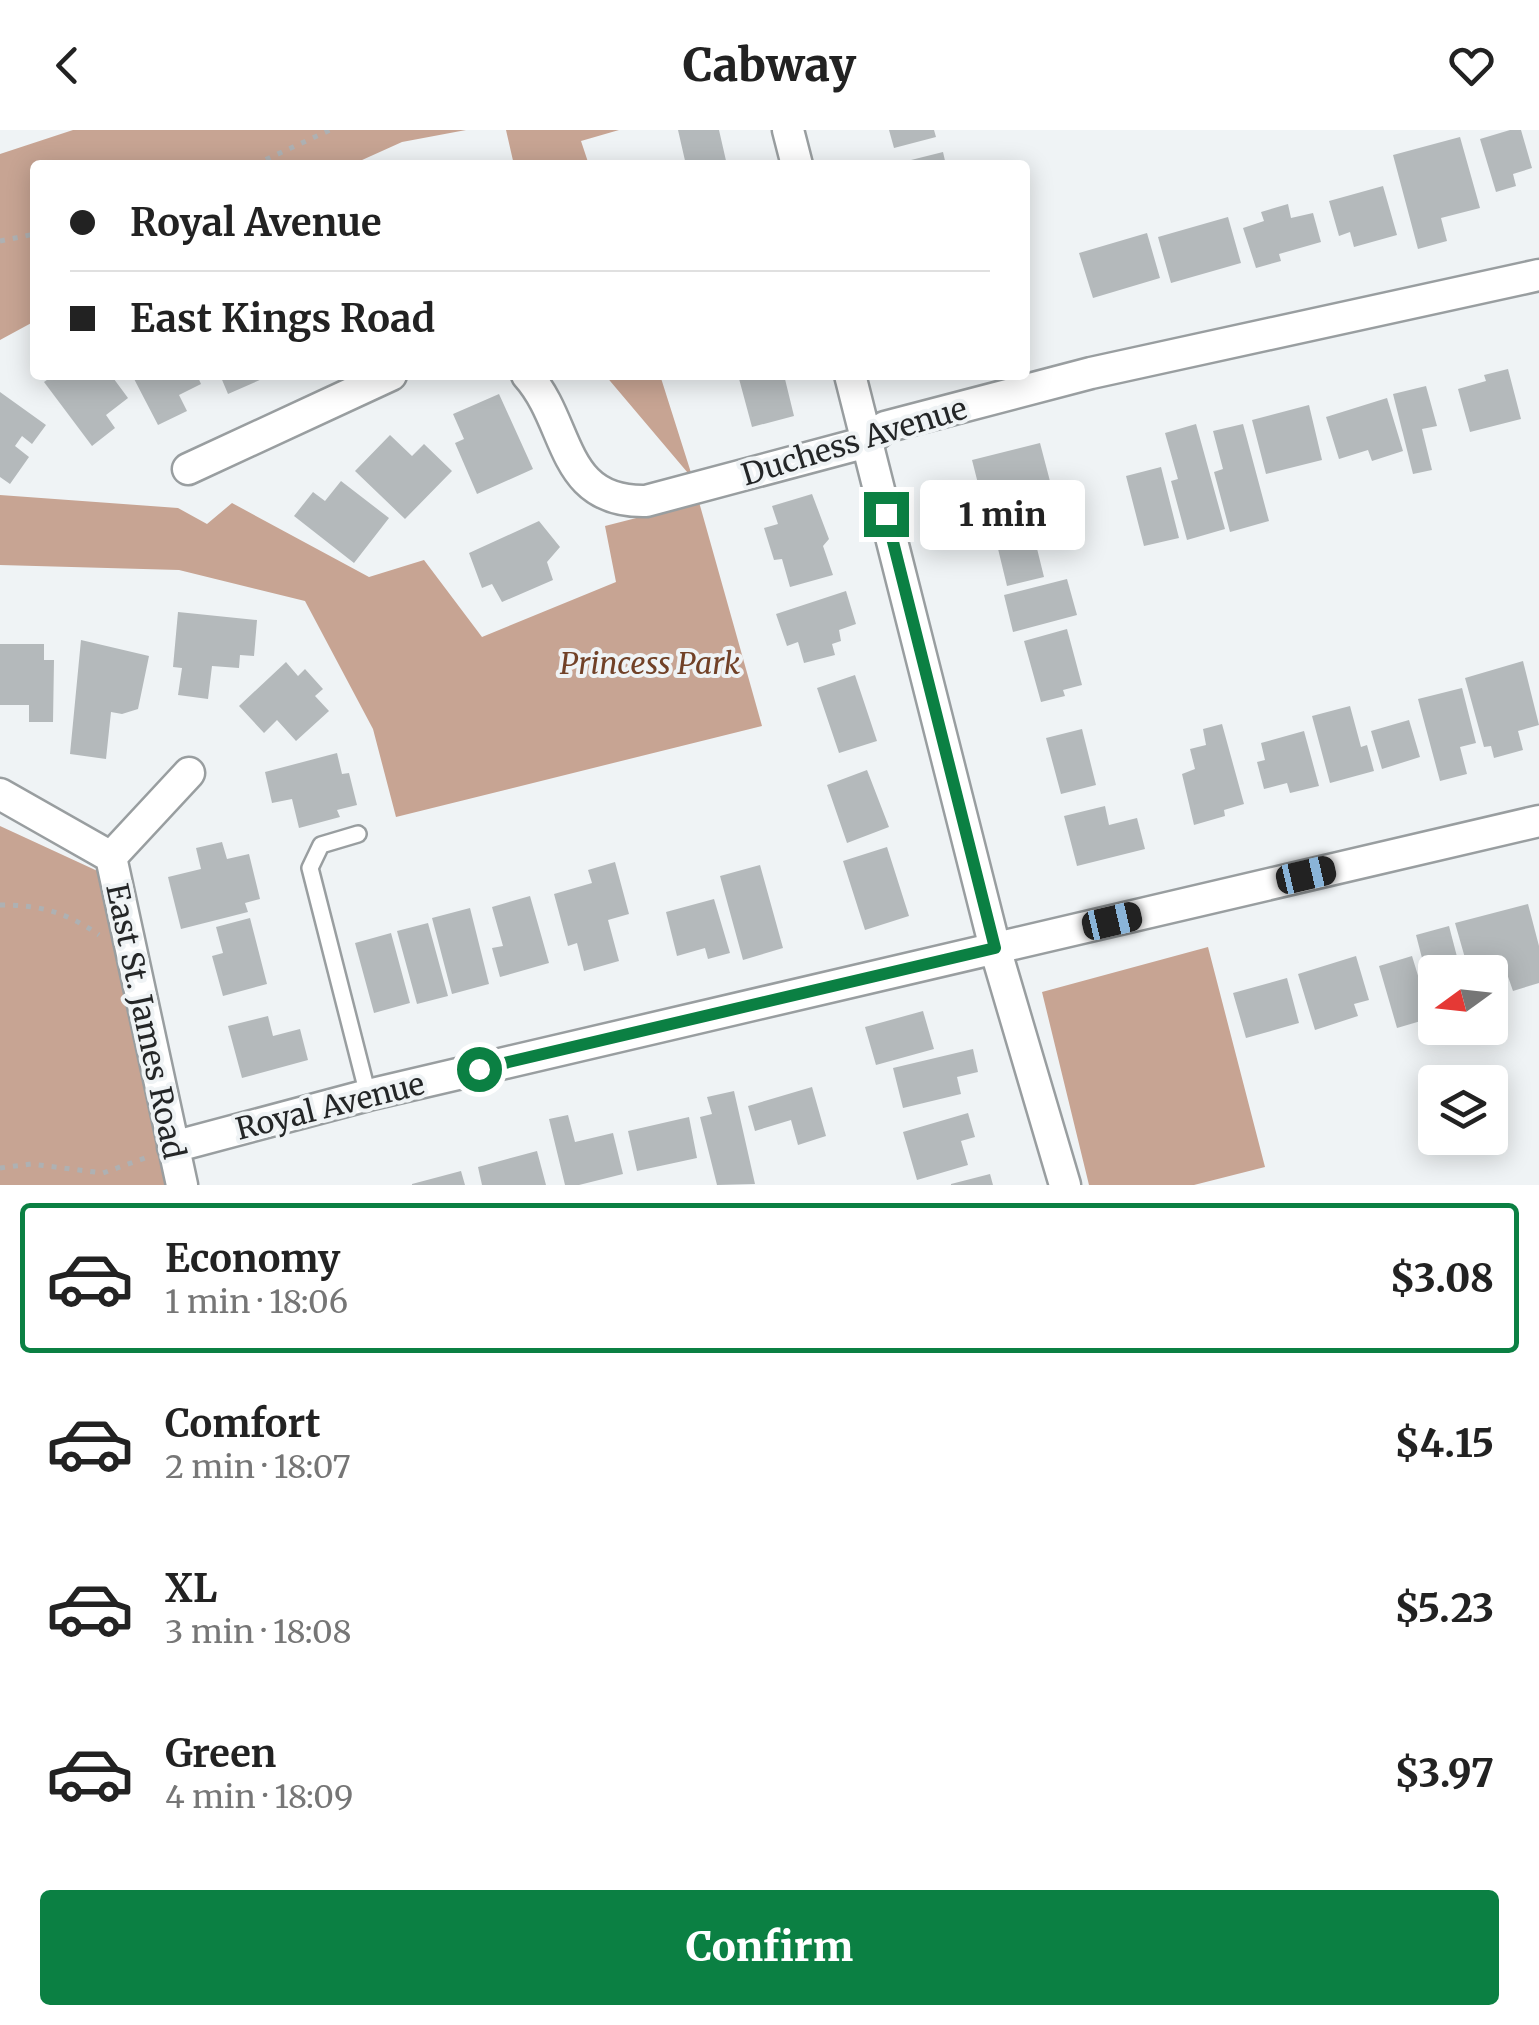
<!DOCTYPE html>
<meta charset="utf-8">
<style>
:root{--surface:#fff;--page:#f6f6f6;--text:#222;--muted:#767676;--line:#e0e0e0;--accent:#0b8043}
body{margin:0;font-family:Merriweather,serif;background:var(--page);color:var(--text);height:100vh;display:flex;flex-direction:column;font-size:38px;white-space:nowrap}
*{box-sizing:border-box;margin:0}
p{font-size:32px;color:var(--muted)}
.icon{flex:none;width:55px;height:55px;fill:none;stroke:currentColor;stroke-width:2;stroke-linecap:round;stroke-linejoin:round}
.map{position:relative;height:1055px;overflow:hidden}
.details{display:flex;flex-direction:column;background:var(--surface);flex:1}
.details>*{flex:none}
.hud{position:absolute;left:30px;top:30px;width:1000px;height:220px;border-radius:10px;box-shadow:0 5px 25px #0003;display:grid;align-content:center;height:220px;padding:0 40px;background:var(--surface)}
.needle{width:65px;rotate:255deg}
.controls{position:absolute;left:1418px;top:825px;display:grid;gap:20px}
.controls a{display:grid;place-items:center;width:90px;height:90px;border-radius:10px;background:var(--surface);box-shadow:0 5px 25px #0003;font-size:50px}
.end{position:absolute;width:45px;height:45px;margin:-22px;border:12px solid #0b8043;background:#fff;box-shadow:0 0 0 5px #fff}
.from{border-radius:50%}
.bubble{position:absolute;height:70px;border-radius:10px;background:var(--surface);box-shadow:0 5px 25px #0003;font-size:32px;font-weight:800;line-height:70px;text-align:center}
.car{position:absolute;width:30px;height:60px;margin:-30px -15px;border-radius:12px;box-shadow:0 0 8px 2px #0007;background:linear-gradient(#222 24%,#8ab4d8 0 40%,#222 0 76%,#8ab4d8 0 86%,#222 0)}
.hud b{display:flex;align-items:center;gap:35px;height:95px;font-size:38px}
.hud b+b{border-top:2px solid var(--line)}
.hud i{width:25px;height:25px;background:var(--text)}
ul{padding:18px 0 0;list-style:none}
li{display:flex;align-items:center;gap:30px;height:150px;margin:0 20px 15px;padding:0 20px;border:5px solid transparent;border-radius:10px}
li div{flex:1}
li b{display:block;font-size:38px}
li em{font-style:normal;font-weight:800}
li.on{border-color:var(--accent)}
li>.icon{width:90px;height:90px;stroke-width:1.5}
.button{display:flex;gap:20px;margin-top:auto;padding:20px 40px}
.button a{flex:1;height:115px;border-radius:10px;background:var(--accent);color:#fff;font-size:40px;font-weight:800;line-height:115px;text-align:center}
header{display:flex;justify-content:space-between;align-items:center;height:130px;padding:0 40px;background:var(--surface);font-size:45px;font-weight:800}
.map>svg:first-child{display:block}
</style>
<header><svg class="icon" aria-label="back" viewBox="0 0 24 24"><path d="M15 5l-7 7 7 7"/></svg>Cabway<svg class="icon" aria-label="heart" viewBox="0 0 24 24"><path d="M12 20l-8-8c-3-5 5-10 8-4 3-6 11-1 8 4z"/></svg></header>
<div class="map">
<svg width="1539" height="1055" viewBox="0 0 1539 1055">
<rect width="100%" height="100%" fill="#eff3f5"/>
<!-- forest -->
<path fill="#c7a493" d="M73 0H466L402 12 351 35H35V191L0 210V24Z
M506 0H619L581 11 589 35H514Z
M605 245H660L693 349Z
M0 365 178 378 207 394 232 373 369 447 424 430 482 507 616 452 605 396 699 372 762 596 396 687 373 599 305 471 179 440 0 435Z
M0 696 104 744 176 1055H0Z
M1208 817 1265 1037 1194 1055H1089L1042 862Z"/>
<!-- building -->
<path fill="#b4b9bb" d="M678 0H719L727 35H686Z
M889 0H934L936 7 894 18Z
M1510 0H1521L1532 38 1513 44 1516 56 1496 62 1480 9Z
M1460 7 1480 78 1441 88 1447 111 1418 119 1393 25Z
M943 22 946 35H895V34Z
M1383 56 1397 105 1354 117 1350 102 1339 106 1329 71Z
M1288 74 1291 88 1313 83 1321 112 1279 124 1281 131 1256 138 1243 98 1264 91 1261 82Z
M1228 87 1241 133 1171 153 1158 107Z
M1147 103 1160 148 1093 168 1079 123Z
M1508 239 1521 289 1470 302 1458 259 1486 251 1484 245Z
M54 245H111L128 268 106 285 115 298 92 316 44 252Z
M132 245H197L201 254 179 265 187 281 158 295Z
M220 245H260L262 249 228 264Z
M738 245H784L794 286 752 297Z
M1426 256 1437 296 1422 299 1432 340 1413 344 1393 264Z
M0 262 46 295 32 314 22 306 15 316 29 327 10 354 0 347Z
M499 264 533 339 477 364 455 313 464 309 453 284Z
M1387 268 1403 321 1372 331 1368 320 1339 329 1326 287Z
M1309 275 1322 330 1266 344 1252 290Z
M1196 294 1225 399 1187 410 1171 351 1178 349 1165 303Z
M1243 294 1269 391 1230 402 1214 342 1223 339 1213 301Z
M390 305 412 326 424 314 452 341 405 389 355 341Z
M1040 313 1051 355 1006 366 1010 378 986 385 972 330Z
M1161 337 1179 408 1144 416 1126 346Z
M341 351 389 388 354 433 294 386 313 362 325 371Z
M812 364 829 409 823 416 833 445 790 457 782 429 774 430 764 398 778 394 772 376Z
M1029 386 1044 447 1007 456 992 394Z
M539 391 560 417 547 432 553 450 502 472 492 454 482 458 469 423Z
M1067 449 1077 485 1013 502 1004 465Z
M846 461 856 494 839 500 841 511 832 514 835 525 804 533 798 512 787 516 776 484Z
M178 482 257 490 254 526 240 525 239 538 212 536 208 569 178 565 182 538 173 537Z
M1067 499 1082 555 1063 560 1065 566 1041 572 1024 511Z
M81 510 149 526 138 579 122 584 111 582 106 629 70 624Z
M0 514H44V530H54L53 592H29V575H0Z
M1523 531 1539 595 1518 601 1523 620 1494 628 1491 616 1484 617 1465 548Z
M286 532 298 546 305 539 323 559 315 566 329 581 296 611 277 590 264 603 239 576Z
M855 545 877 611 839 623 817 558Z
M1462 558 1476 613 1460 617 1467 644 1440 651 1418 569Z
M1350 576 1361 617 1367 615 1374 641 1330 653 1312 586Z
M1409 590 1420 627 1382 639 1371 601Z
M1222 594 1244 674 1224 680 1225 686 1194 695 1182 644 1195 639 1190 619 1206 615 1203 599Z
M1082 599 1096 655 1061 664 1046 608Z
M1304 601 1319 656 1290 663 1287 653 1264 659 1257 632 1265 630 1261 613Z
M337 623 342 644 349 643 357 675 337 680 340 687 299 698 292 669 272 673 265 642Z
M867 640 889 697 847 713 827 655Z
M1105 676 1109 695 1137 688 1145 719 1077 736 1064 686Z
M222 712 227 729 249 724 260 769 245 773 248 782 181 799 168 747 201 739 196 718Z
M887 717 909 786 865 800 843 731Z
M615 732 629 784 608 790 619 831 584 841 577 813 568 816 554 764 592 753 588 740Z
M760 735 783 818 743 830 720 746Z
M530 766 549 833 500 847 492 818 503 816 492 777Z
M714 769 730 823 708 829 705 818 677 826 666 782Z
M1528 774 1539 816V853L1513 861 1506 841 1498 843 1503 864 1490 867V842H1469L1455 793Z
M470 778 489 854 452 864 432 788Z
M250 788 267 854 223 866 212 826 223 823 216 797Z
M428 793 448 866 417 874 397 801Z
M1449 796 1461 842H1435L1434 874 1416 805Z
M391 803 410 873 374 883 355 813Z
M1356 826 1369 870 1354 874 1358 886 1315 900 1298 844Z
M1412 826 1431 888 1397 898 1379 836Z
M1287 848 1299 893 1246 908 1233 863Z
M923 881 934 919 876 935 865 897Z
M268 886 273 906 300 899 308 930 242 948 228 896Z
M973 919 978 942 957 947 961 964 903 978 893 938Z
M812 957 826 1006 798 1015 791 990 755 1001 748 976Z
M734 961 755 1054 717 1055 700 987 712 984 707 967Z
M968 983 975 1007 961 1011 968 1035 917 1050 903 1002Z
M568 985 575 1012 613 1003 623 1044 579 1055H565L549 989Z
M689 987 697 1028 637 1041 628 1001Z
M537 1021 546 1055H482L478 1037Z
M461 1041 465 1055H412V1054Z
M990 1044 993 1055H951V1054Z"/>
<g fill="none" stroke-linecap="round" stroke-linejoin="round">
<!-- lane casing -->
<g stroke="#999ea0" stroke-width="20">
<path id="lane" d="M358 704 321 715 310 738 368 965"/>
</g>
<!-- street casing -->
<g stroke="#999ea0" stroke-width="35">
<path id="street" d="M788 0 797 35
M527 245C571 294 559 373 646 371L867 312 885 297 1091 243 1539 145
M850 245 995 818 1065 1055
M188 339 391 245
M0 664 111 727 182 1055
M111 727 189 643
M173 1017 368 965 1539 691"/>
</g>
<!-- path -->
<path stroke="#aeb1b3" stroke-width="5" stroke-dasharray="5 8" stroke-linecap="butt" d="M254 35 330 0
M0 111 35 104
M0 775C40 775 66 782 99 805
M0 1038 31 1034 103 1043 148 1027"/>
<!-- lane -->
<use href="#lane" stroke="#fff" stroke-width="15"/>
<!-- street -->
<use href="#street" stroke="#fff" stroke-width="30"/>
</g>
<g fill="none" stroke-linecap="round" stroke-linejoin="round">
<!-- route -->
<path stroke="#0b8043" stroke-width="12" d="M479 939 995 818 886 384"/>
</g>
<g text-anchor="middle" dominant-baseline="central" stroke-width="8" stroke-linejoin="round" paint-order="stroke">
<!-- street labels -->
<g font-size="30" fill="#242627" stroke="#eff3f5">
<text transform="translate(854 311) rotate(-17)">Duchess Avenue</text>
<text transform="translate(146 891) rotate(78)">East St. James Road</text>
<text transform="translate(330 976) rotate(-14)">Royal Avenue</text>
</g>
<!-- park labels -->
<g font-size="30" font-style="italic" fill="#714127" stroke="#eff3f5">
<text x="650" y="533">Princess Park</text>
</g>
</g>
</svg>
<div class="controls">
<a><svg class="needle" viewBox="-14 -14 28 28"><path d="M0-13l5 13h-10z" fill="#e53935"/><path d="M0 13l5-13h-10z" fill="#767676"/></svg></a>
<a><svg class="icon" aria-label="layers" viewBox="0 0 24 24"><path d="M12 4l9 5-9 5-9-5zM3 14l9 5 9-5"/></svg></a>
</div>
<i class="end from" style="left:479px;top:939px"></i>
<i class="end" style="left:886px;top:384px"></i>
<div class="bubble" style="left:920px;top:350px;width:165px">1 min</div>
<i class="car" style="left:1306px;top:745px;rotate:77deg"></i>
<i class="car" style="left:1112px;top:791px;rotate:77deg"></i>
<div class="hud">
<b><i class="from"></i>Royal Avenue</b>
<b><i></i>East Kings Road</b>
</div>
</div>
<section class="details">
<ul>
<li class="on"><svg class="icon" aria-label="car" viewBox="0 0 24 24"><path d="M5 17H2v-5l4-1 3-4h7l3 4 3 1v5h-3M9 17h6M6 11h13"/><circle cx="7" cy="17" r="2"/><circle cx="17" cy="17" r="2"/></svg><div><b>Economy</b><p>1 min · 18:06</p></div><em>$3.08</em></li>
<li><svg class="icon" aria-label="car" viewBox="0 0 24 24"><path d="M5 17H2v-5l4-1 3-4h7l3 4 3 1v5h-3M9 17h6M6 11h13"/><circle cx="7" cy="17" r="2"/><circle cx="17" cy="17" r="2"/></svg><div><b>Comfort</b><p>2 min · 18:07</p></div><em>$4.15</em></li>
<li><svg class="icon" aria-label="car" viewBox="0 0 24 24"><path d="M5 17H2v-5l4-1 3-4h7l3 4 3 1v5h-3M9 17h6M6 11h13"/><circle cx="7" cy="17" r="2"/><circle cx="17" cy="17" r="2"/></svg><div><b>XL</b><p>3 min · 18:08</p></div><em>$5.23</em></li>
<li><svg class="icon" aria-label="car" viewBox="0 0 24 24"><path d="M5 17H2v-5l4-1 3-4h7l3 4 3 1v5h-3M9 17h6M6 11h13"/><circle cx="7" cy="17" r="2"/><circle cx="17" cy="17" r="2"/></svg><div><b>Green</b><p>4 min · 18:09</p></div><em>$3.97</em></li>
</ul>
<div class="button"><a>Confirm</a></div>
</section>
